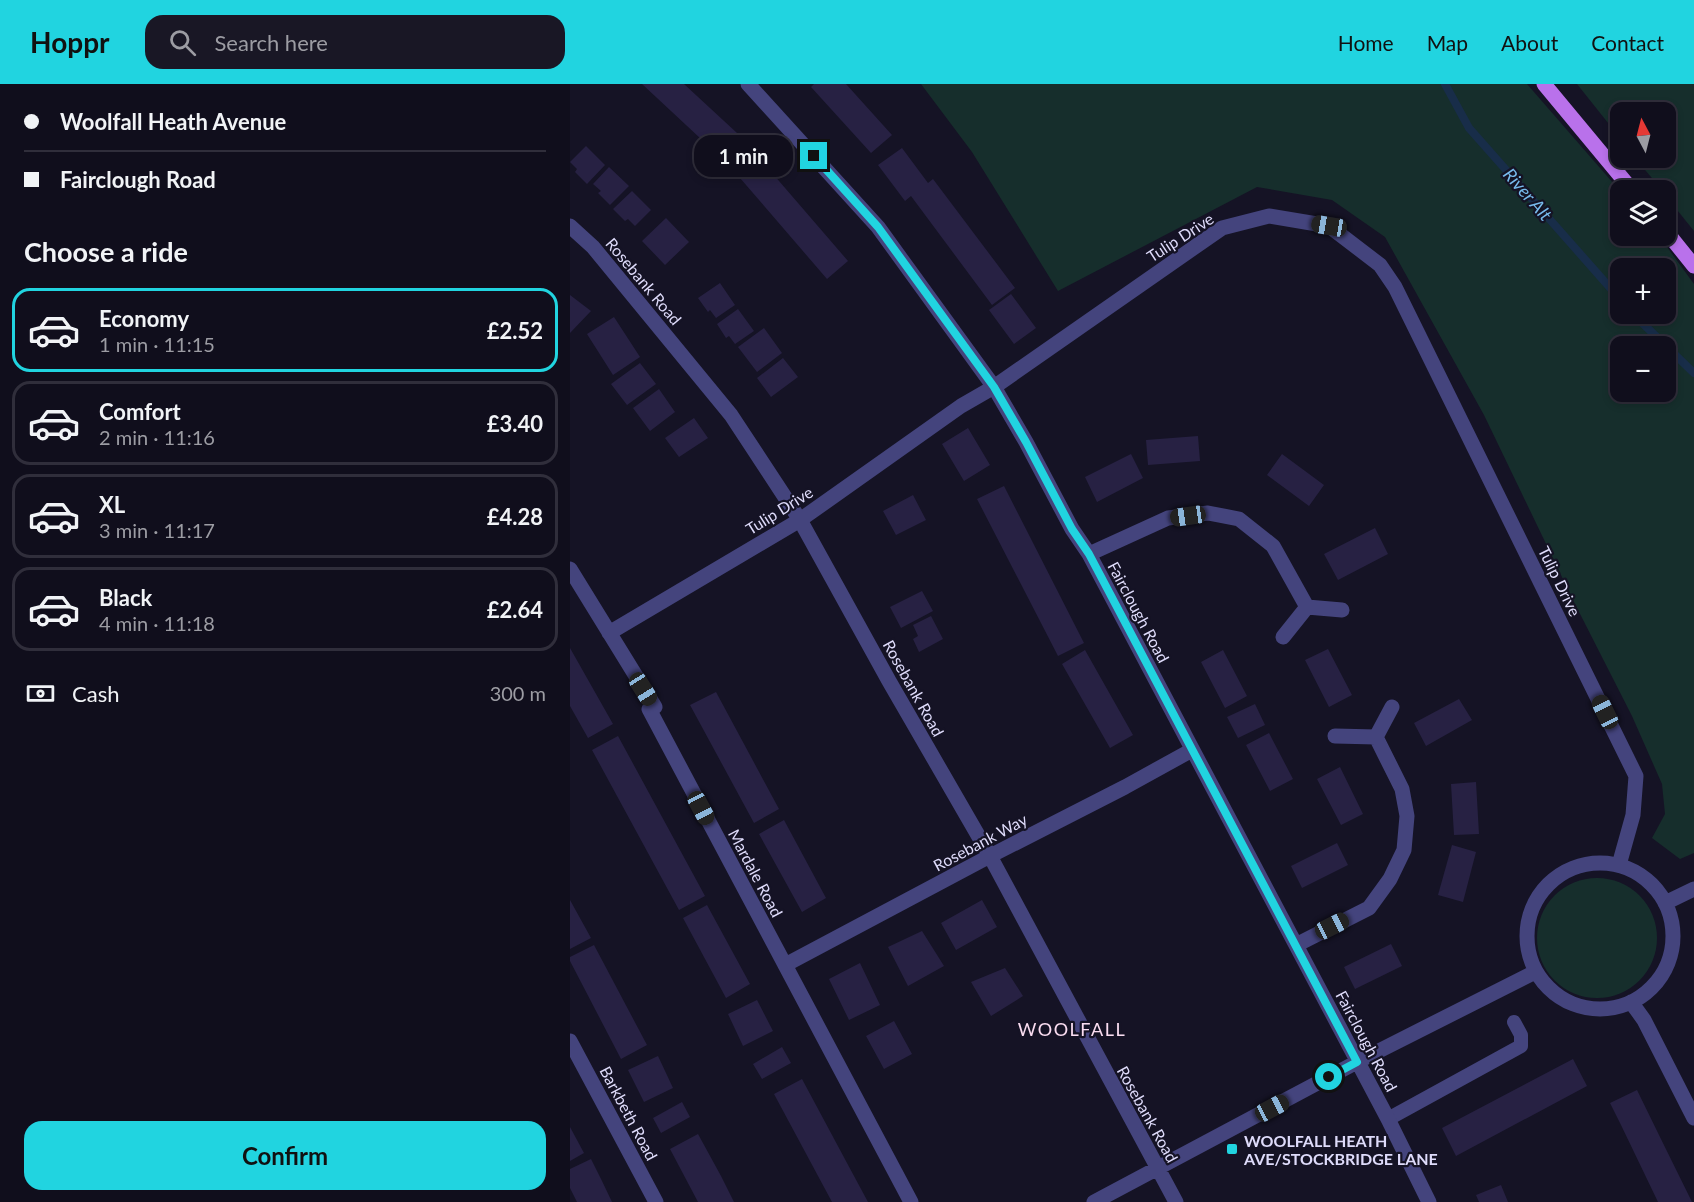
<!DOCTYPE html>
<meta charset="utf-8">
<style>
:root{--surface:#100e1c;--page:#191725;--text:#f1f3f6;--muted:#9c9ca3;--line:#302e3b;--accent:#21d4e0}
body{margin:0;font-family:Lato,sans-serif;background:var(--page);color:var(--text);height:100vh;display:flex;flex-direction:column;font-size:22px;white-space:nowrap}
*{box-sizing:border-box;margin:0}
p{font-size:20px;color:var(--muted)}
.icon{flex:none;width:33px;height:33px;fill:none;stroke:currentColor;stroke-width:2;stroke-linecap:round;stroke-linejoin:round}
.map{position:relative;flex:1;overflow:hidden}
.drawer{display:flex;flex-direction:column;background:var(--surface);width:570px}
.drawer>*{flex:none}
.top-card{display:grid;align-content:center;height:132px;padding:0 24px;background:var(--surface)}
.needle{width:39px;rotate:353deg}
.fabs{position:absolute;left:1040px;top:18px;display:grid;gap:12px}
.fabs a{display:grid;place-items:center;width:66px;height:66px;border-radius:12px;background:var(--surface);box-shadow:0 3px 9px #0003,0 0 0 2px var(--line);font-size:30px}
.end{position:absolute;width:27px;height:27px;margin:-14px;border:8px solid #21d4e0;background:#111;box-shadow:0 0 0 3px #111}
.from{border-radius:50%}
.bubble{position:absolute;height:42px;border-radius:18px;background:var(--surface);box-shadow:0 3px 9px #0003,0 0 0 2px var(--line);font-size:20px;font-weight:700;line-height:42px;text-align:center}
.car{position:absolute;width:18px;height:36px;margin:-18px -9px;border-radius:8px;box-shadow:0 0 4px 2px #0007;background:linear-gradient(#222 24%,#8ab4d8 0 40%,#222 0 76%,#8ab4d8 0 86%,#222 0)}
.top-card b{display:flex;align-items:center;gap:21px;height:57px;font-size:22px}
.top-card b+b{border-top:2px solid var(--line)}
.top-card i{width:15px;height:15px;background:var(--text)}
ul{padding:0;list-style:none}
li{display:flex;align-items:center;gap:18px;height:84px;margin:0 12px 9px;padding:0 12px;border:3px solid var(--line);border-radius:18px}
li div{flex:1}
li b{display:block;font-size:22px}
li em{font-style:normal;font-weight:700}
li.on{border-color:var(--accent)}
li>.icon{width:54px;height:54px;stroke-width:1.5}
h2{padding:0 24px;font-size:27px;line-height:72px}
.pay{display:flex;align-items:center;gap:15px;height:66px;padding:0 24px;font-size:22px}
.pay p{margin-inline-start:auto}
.button{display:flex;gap:12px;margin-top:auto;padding:12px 24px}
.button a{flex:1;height:69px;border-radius:18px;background:var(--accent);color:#111;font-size:24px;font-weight:700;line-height:69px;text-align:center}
header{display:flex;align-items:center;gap:36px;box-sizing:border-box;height:84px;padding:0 30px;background:var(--accent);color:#111}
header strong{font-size:28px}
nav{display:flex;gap:33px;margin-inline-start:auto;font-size:21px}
.search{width:420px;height:54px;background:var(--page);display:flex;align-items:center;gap:15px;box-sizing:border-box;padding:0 21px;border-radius:18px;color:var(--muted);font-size:22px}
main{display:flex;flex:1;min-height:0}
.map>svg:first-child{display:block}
</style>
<header>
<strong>Hoppr</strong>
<div class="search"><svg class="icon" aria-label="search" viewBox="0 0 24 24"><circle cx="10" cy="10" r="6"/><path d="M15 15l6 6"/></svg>Search here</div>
<nav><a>Home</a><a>Map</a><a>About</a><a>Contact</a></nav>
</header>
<main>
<section class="drawer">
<div class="top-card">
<b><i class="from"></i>Woolfall Heath Avenue</b>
<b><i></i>Fairclough Road</b>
</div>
<h2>Choose a ride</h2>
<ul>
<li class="on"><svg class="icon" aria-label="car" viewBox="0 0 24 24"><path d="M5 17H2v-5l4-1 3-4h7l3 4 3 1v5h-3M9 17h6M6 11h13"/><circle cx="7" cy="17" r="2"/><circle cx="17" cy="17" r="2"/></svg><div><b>Economy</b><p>1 min · 11:15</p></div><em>£2.52</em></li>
<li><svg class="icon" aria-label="car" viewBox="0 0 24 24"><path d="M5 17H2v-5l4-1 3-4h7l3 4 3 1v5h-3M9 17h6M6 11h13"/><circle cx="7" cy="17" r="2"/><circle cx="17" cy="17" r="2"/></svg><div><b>Comfort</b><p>2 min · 11:16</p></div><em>£3.40</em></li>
<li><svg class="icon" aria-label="car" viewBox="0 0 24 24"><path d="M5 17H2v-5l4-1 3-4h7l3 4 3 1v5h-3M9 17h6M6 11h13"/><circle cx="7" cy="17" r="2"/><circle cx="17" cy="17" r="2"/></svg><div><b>XL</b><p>3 min · 11:17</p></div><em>£4.28</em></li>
<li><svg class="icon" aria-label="car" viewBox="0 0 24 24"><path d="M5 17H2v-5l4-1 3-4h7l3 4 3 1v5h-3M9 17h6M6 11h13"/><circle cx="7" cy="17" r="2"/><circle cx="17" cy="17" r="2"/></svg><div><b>Black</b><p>4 min · 11:18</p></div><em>£2.64</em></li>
</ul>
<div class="pay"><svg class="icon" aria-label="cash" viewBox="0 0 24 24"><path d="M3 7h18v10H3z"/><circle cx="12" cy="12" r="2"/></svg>Cash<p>300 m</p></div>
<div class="button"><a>Confirm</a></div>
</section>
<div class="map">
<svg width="1124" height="1118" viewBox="0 0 1124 1118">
<rect width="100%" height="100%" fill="#151325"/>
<!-- green -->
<path fill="#162e2c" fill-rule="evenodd" d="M351 0H957L1050 107V152H1089L1124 200V769L1110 775 1082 754 1095 730 1092 700 1062 632 1005 520 914 331 815 153 762 116 687 103 488 207 402 68ZM1050 184H1095V230H1050ZM1050 262H1095V308H1050Z
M1007 0H1124V147L1095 111V106H1092L1065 74H1095V28H1050V54Z
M967 854a60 60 0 1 1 120 0a60 60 0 1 1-120 0Z"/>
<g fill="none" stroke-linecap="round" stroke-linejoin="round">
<!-- stream -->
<path stroke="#182d49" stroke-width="8" d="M875 0 899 44 1050 215
M1063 230 1124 289"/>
</g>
<!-- building -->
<path fill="#272143" d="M72 0H114L180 61 160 82Z
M244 0H276L322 51 301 69 241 3Z
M16 62 35 81 17 100 5 88 7 85 0 78Z
M332 64 358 99 363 95 445 204 422 221 341 112 335 117 308 81Z
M191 76 278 177 257 195 170 94Z
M39 83 59 102 40 121 28 109 31 107 23 100Z
M62 107 81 126 65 142 58 135 55 137 43 125Z
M96 134 119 158 95 181 72 157Z
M150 199 165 221 146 234 140 226 138 228 128 214Z
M441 210 466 244 444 260 419 226Z
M0 211 21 227 0 249Z
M168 225 184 247 165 260 159 252 156 254 147 240Z
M44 233 70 273 43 291 17 250Z
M194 244 212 269 187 288 168 263Z
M213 274 228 293 201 313 187 294Z
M70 279 86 300 57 321 41 300Z
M89 305 105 328 80 347 63 324Z
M124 334 138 354 109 373 95 354Z
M398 344 420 381 394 397 372 360Z
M628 352 630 377 578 381 576 356Z
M561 370 573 394 527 418 515 393Z
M712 370 754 401 739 422 697 391Z
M434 402 514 559 488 572 407 415Z
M343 411 356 436 326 451 313 427Z
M805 444 818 470 768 496 754 470Z
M352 507 363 527 331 544 320 523Z
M361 532 373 555 349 568 343 555 348 552 343 541Z
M0 564 43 640 18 654 0 622Z
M758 565 782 611 759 623 735 576Z
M515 566 563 651 540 664 492 580Z
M653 566 677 612 655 624 631 578Z
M146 608 209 725 184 739 120 621Z
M889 615 902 636 856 662 844 639Z
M685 620 695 641 668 654 657 633Z
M699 649 723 695 700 707 676 661Z
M48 652 135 812 109 826 22 666Z
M770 683 793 730 771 741 747 695Z
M906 698 909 750 884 751 881 700Z
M214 736 256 814 232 828 189 750Z
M767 759 778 781 732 804 721 782Z
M882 761 906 768 893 818 868 811Z
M0 816 21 854 0 865Z
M412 816 427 843 386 866 371 839Z
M137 821 180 900 156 914 113 834Z
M352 847 374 882 338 902 318 863Z
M821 860 832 882 785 905 774 883Z
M24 861 77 961 51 975 0 877V873Z
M290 879 310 921 279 936 259 895Z
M435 884 453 912 421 932 401 898Z
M187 916 203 947 173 962 158 930Z
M324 937 342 970 314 985 296 952Z
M212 963 221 979 192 995 183 980Z
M88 972 103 1004 74 1018 58 986Z
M1003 975 1017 1002 886 1072 872 1044Z
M232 995 277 1079 298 1118H262L204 1010Z
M1067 1006 1088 1049 1122 1118H1088L1051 1041 1040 1019Z
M112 1018 120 1033 91 1049 83 1034Z
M0 1043 14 1069 0 1077Z
M128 1050 151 1092 164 1118H128L100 1065Z
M21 1075 32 1097 42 1118H7L0 1104V1085Z
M931 1101 938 1118H909L906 1111Z"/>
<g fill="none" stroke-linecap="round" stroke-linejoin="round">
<!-- service -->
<path stroke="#44447d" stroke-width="14" d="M818 1035 951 962V951L944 938"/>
<!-- minor -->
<path stroke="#44447d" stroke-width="15" d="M178 0 308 143 424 303 456 358 502 445 519 470 818 1035 859 1118
M0 142 23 163 161 331 230 436 319 597 420 772 606 1118
M519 470 598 434 638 429 669 435 703 462 737 523
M0 485 85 623 79 625 341 1118
M39 549 230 436 391 322 424 303 652 144 699 132 759 142 810 181 825 203 1066 692 1063 731 1049 781
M713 553 737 523 772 526
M765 652 806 653 822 623
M957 852a73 73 0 1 1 146 0a73 73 0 1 1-146 0Z
M1095 819 1124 805
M726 861 799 824 820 795 834 766 837 732 832 705 806 653
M215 881 420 772 555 703 622 666
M1061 918 1074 936 1124 1034
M0 957 86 1118
M524 1118 787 978 965 888"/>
<!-- primary -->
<path stroke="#b971eb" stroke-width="15" d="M974 0 1062 106
M1095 146 1124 182"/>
</g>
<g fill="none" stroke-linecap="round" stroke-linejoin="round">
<!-- route -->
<path stroke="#21d4e0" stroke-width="8" d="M244 72 308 143 424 303 456 358 502 445 519 470 787 978 759 993"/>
</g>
<!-- markers -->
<rect fill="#21d4e0" stroke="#151325" stroke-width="2" x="656" y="1059" width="12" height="12" rx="3"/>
<g text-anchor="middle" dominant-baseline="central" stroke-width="4.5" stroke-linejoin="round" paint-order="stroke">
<!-- street labels -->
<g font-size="16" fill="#dedbfa" stroke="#151325">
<text transform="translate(610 153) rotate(-33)">Tulip Drive</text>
<text transform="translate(74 197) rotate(50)">Rosebank Road</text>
<text transform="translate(209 426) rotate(-32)">Tulip Drive</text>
<text transform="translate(990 497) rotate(64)">Tulip Drive</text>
<text transform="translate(569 528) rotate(62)">Fairclough Road</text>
<text transform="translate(344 604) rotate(61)">Rosebank Road</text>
<text transform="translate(410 758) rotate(-28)">Rosebank Way</text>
<text transform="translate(186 789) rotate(62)">Mardale Road</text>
<text transform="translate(797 957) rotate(62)">Fairclough Road</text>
<text transform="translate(59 1029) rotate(62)">Barkbeth Road</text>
<text transform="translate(578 1030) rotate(61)">Rosebank Road</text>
</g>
<!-- poi labels -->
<g font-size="16" font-weight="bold" fill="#dedbfa" stroke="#151325" text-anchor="start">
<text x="674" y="1056">WOOLFALL HEATH<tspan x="674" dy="18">AVE/STOCKBRIDGE LANE</tspan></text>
</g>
<!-- water labels -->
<g font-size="18" font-style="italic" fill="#77baec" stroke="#151325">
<text transform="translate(958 110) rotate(49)">River Alt</text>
</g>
<!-- neighbourhood labels -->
<g font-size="18" letter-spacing="1.5" fill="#faddf1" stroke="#151325">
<text x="502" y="945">WOOLFALL</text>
</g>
</g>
</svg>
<div class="fabs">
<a><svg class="needle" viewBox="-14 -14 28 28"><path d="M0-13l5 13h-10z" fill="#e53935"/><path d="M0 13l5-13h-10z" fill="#9c9ca3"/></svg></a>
<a><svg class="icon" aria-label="layers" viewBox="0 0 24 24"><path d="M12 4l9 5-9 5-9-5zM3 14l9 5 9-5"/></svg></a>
<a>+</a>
<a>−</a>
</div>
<i class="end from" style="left:759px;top:993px"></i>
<i class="end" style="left:244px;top:72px"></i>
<div class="bubble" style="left:124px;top:51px;width:99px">1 min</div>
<i class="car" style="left:759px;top:142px;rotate:280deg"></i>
<i class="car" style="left:618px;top:432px;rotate:262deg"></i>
<i class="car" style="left:73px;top:605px;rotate:148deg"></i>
<i class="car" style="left:1035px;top:628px;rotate:334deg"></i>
<i class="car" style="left:131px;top:724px;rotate:152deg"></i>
<i class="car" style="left:762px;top:842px;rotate:63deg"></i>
<i class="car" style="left:702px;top:1024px;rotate:62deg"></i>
</div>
</main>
